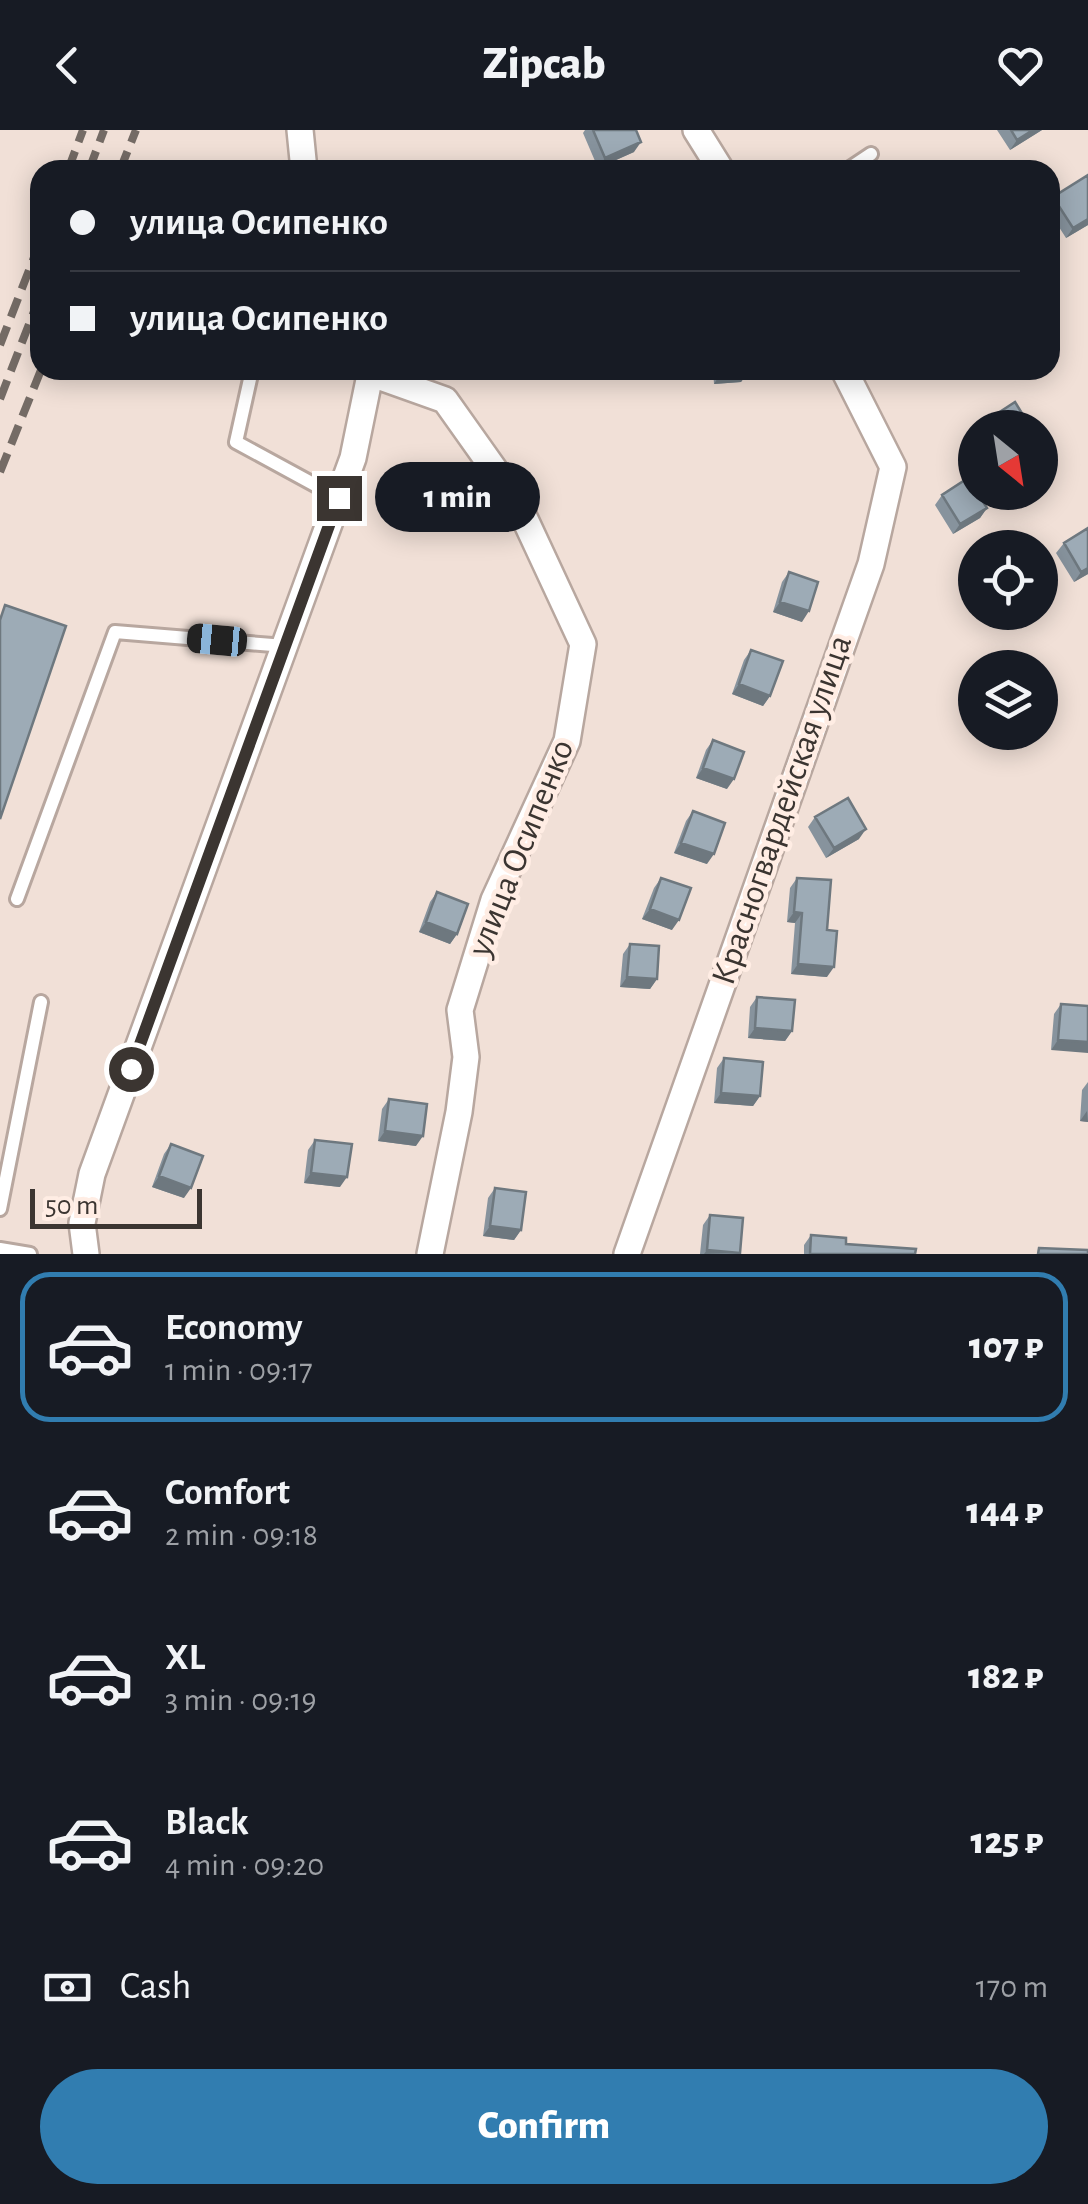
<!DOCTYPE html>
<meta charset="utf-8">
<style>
:root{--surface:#171b24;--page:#20242c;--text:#f1f3f6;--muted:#9ea1a6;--line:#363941;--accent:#317db0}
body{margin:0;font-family:"Alegreya Sans",sans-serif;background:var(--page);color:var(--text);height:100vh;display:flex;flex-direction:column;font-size:38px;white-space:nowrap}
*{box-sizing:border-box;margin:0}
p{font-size:32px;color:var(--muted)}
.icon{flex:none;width:55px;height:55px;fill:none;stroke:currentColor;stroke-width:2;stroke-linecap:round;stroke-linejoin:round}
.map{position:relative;height:1124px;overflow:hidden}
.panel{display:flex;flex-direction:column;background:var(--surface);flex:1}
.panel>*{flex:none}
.hud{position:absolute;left:30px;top:30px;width:1030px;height:220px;border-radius:30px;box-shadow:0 5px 25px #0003;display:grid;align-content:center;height:220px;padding:0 40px;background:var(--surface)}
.needle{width:65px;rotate:150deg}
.tools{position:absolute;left:958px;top:280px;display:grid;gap:20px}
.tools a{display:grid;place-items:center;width:100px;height:100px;border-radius:50%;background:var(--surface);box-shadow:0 5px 25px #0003;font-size:50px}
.scale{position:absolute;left:30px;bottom:25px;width:172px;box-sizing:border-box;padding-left:10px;border:5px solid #3b3531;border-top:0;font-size:28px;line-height:35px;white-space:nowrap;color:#3b3531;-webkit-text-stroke:8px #ffede4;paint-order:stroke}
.end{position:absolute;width:45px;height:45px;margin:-22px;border:12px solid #3b3531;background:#fff;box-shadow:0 0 0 5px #fff}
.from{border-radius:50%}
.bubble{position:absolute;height:70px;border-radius:35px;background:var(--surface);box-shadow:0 5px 25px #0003;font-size:32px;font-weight:800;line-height:70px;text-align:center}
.car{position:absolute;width:30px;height:60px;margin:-30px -15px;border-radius:12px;box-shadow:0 0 8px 2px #0007;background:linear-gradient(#222 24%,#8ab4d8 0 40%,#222 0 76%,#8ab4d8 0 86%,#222 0)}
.hud b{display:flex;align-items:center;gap:35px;height:95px;font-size:38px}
.hud b+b{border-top:2px solid var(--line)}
.hud i{width:25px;height:25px;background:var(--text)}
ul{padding:18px 0 0;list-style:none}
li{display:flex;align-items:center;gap:30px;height:150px;margin:0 20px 15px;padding:0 20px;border:5px solid transparent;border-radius:30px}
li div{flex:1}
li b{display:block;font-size:38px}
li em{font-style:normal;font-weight:800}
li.active{border-color:var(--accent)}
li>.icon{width:90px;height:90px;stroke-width:1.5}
.pay{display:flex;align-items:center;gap:25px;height:110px;padding:0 40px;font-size:38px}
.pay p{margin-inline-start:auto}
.action{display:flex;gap:20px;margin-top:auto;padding:20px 40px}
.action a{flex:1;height:115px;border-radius:60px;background:var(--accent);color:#fff;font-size:40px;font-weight:800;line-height:115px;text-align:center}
header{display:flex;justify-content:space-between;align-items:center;height:130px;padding:0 40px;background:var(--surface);font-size:45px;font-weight:800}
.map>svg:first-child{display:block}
</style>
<header><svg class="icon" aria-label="back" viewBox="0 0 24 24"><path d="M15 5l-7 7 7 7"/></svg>Zipcab<svg class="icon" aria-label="heart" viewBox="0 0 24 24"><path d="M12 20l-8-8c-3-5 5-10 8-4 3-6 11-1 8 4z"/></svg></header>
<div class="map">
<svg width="1088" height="1124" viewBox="0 0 1088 1124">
<rect width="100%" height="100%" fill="#f1e0d7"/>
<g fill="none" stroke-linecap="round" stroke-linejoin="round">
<!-- lane casing -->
<g stroke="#b8a79f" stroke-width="18">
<path id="lane" d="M847 40 871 24
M252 240 236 312 339 368
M17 769 115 502 285 516
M0 1079 41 872
M0 1119 30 1124"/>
</g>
<!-- street casing -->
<g stroke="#b8a79f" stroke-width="30">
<path id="street" d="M300 0 304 40
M696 0 721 40
M372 244 445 270 516 370 583 514 567 611 494 770 460 880 466 927 459 982 430 1124
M86 1124 82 1093 92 1044 353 328 371 240
M627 1124 871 434 893 337 844 240"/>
</g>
<!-- lane -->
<use href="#lane" stroke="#fff" stroke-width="12"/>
<!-- street -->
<use href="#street" stroke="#fff" stroke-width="25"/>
<!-- rail -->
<path stroke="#746b65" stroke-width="8" stroke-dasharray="20 10" stroke-linecap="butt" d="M68 40 83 0
M89 40 104 0
M120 40 136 0
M0 215 40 112
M0 269 40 166
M0 342 41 240"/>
</g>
<!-- wall -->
<path fill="#87939d" d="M585 0H636L634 22 598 38 583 3Z
M997 0H1042L1010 20Z
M1053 67 1088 95 1066 108 1050 83V71Z
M713 240H748L741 252 714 254Z
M942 365 987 378 980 388 953 404 935 375Z
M1064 413 1088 444 1074 452 1056 423Z
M789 442 802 492 773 482 782 452Z
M751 520 770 566 763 576 732 564 744 530Z
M713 610 727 659 696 648 706 620Z
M693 681 707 734 674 723 686 691Z
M815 687 859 709 826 728 808 697Z
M661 748 672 800 642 789 654 758Z
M797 748 827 800V847L791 844 795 793 787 792 790 758Z
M437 762 457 804 450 814 419 802 430 772Z
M630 814 657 849 650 859 620 857 623 824Z
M757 867 792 901 785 911 748 908 750 877Z
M1061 874 1088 876 1051 920 1054 884Z
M724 928 760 966 753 976 714 973 717 938Z
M1088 952V992L1080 991 1082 960Z
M389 969 416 1016 378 1011 382 979Z
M315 1010 340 1057 304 1053 308 1020Z
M171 1014 184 1068 152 1057 164 1024Z
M495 1058 521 1100 514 1110 483 1106 488 1068Z
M710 1085 740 1123V1124H700L703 1095Z
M811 1105 846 1114 915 1124H804V1115Z"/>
<!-- shaded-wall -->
<path fill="#6e787f" d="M1033 0H1042L1010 20 1017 10Z
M641 12 634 22 598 38 605 28Z
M1088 89V95L1066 108 1073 98Z
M749 242 741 252 714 254 721 243Z
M987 378 980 388 953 404 960 394Z
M1088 438V444L1074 452 1081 442Z
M780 472 809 481 802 492 773 482Z
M739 554 770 566 763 576 732 564Z
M703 638 734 649 727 659 696 648Z
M866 699 859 709 826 728 834 718Z
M681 713 714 724 707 734 674 723Z
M650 779 679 790 672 800 642 789Z
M794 782 802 783 795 793 787 792Z
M426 792 457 804 450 814 419 802Z
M798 834 834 837 827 847 791 844Z
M627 847 657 849 650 859 620 857Z
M755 898 792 901 785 911 748 908Z
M1058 910 1088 912V923L1051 920Z
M721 963 760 966 753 976 714 973Z
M1087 981 1088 992 1080 991Z
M385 1001 423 1006 416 1016 378 1011Z
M311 1043 347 1047 340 1057 304 1053Z
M159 1046 191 1058 184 1068 152 1057Z
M490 1096 521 1100 514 1110 483 1106Z
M707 1120 740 1123 704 1124Z"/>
<!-- building -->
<path fill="#9dabb6" stroke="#6e787f" stroke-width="2.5" d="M593 0H636L641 12 605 28Z
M1011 0H1033L1017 10Z
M1088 45V89L1073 98 1053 67Z
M720 240H748L749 242 721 243Z
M1015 272 1031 298H990L986 291Z
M968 348 975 359V362H977L987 378 960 394 942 365Z
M1088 398V438L1081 442 1064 413Z
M789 442 818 452 809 481 780 472Z
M5 475 66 496 0 689V490Z
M751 520 783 531 770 566 739 554Z
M713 610 744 622 734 649 703 638Z
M848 668 866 699 834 718 815 687Z
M693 681 725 693 714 724 681 713Z
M661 748 691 758 679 790 650 779Z
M797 748 831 750 827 800 837 801 834 837 798 834 802 783 794 782Z
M437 762 468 774 457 804 426 792Z
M630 814 659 816 657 849 627 847Z
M757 867 795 870 792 901 755 898Z
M1061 874 1088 876V912L1058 910Z
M724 928 763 932 760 966 721 963Z
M389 969 427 974 423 1006 385 1001Z
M315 1010 352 1014 347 1047 311 1043Z
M171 1014 203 1026 191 1058 159 1046Z
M495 1058 526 1062 521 1100 490 1096Z
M710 1085 743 1088 740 1123 707 1120Z
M811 1105 846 1108V1114L916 1119 915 1124H810Z
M1039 1118 1088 1120V1124H1038Z"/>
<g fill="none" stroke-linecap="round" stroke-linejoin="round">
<!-- route -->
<path stroke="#3b3531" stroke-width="12" d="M131 939 339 368"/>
</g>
<g text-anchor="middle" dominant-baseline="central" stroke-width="9" stroke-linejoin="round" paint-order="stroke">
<!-- street labels -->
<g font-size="35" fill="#3b3531" stroke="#ffede4">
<text transform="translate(782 680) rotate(-71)">Красногвардейская улица</text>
<text transform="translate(521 718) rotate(-68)">улица Осипенко</text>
</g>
</g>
</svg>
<div class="tools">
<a><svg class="needle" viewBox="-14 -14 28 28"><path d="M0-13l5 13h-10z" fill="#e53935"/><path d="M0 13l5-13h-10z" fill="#9ea1a6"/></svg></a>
<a><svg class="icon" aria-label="locate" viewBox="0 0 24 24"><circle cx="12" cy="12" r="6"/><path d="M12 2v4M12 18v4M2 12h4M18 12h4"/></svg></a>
<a><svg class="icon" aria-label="layers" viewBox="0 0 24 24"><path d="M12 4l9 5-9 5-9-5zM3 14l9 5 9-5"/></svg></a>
</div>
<div class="scale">50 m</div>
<i class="end from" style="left:131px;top:939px"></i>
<i class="end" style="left:339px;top:368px"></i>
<div class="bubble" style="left:375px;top:332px;width:165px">1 min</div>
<i class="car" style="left:217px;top:510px;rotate:275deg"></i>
<div class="hud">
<b><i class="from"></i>улица Осипенко</b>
<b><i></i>улица Осипенко</b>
</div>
</div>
<section class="panel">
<ul>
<li class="active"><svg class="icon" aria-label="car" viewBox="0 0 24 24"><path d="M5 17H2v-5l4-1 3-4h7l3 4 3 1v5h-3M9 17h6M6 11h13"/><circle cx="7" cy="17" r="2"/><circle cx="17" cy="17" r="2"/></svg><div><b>Economy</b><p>1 min · 09:17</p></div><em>107 ₽</em></li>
<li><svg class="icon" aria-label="car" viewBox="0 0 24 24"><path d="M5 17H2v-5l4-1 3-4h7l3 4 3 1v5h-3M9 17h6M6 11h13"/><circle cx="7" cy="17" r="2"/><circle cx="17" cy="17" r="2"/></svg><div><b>Comfort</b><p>2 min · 09:18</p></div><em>144 ₽</em></li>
<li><svg class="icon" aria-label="car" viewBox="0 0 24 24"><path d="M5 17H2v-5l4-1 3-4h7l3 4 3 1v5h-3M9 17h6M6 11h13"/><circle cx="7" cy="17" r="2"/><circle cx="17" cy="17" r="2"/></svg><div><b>XL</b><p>3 min · 09:19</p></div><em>182 ₽</em></li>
<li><svg class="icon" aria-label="car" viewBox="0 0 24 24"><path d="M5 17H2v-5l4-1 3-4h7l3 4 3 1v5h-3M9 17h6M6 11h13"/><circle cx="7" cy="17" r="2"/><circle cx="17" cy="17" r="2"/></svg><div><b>Black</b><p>4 min · 09:20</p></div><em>125 ₽</em></li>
</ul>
<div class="pay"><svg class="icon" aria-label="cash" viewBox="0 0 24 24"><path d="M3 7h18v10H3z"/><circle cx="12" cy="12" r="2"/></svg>Cash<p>170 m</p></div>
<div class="action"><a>Confirm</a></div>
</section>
